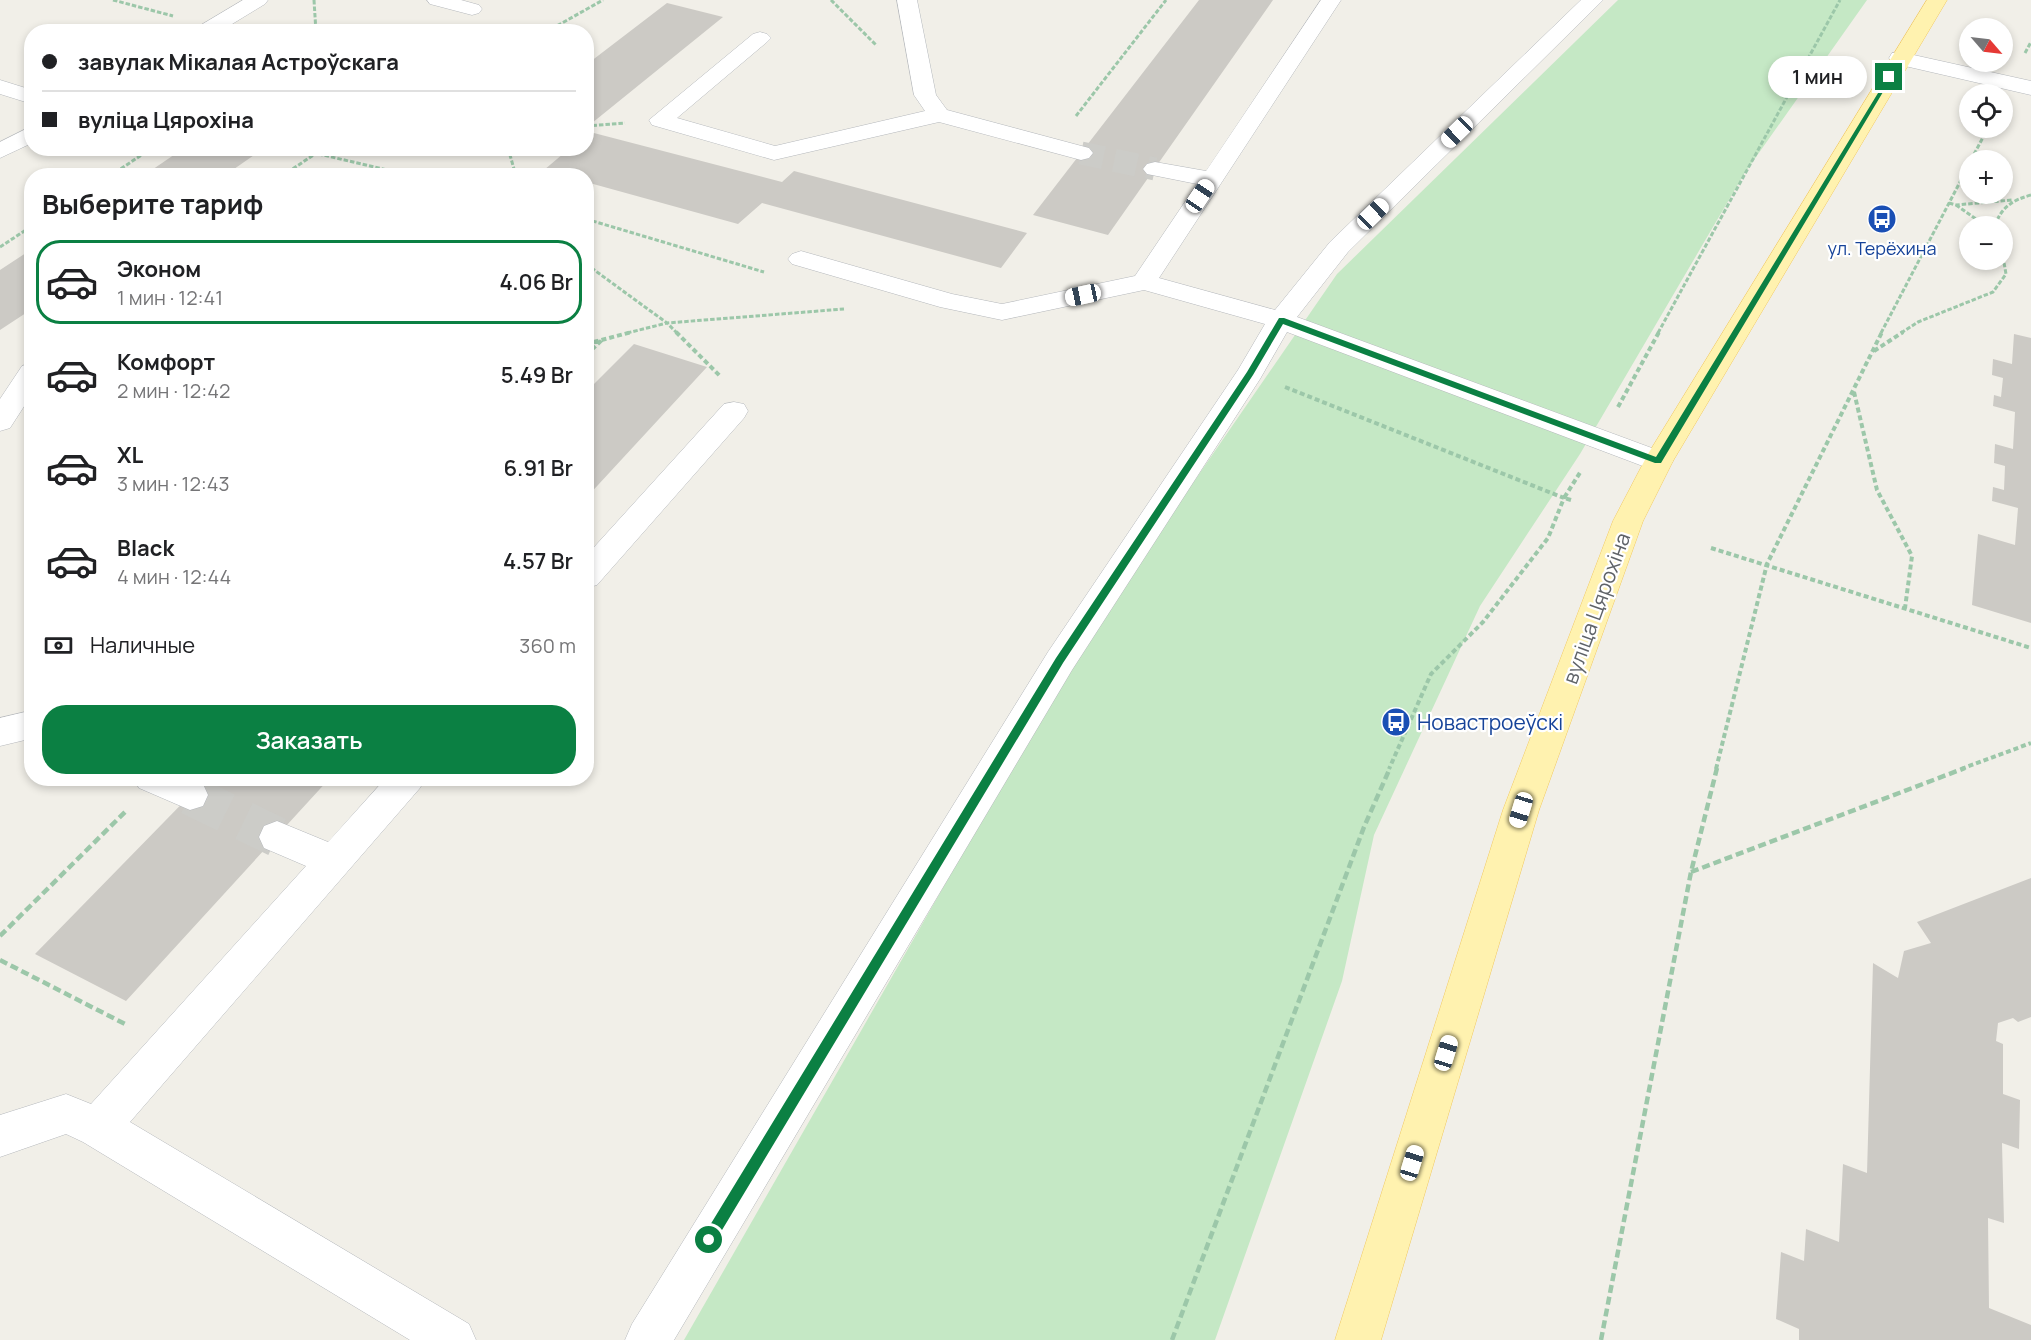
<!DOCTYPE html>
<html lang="ru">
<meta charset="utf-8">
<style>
:root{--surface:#fff;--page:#f6f6f6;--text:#202124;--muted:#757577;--line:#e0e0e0;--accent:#0b8043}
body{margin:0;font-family:Manrope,sans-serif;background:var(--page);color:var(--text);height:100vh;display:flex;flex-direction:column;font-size:22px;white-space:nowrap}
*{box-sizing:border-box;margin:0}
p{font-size:20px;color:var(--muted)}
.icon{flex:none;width:33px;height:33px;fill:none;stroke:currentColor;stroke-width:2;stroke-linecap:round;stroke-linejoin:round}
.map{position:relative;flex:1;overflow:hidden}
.side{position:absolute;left:24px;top:168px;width:570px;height:618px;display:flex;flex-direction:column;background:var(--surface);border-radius:24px;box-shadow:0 3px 9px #0003}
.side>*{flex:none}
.banner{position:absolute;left:24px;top:24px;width:570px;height:132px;border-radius:24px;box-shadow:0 3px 9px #0003;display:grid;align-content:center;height:132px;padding:0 18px;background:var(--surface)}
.needle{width:39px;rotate:118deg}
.controls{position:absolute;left:1959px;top:18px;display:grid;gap:12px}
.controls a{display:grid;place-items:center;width:54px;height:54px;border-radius:50%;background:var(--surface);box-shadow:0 3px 9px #0003;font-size:30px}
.end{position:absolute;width:27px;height:27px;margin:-14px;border:8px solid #0b8043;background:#fff;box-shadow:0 0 0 3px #fff}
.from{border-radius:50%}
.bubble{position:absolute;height:42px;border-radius:21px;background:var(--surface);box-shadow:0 3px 9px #0003;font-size:20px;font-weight:600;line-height:42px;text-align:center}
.car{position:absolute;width:18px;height:36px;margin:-18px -9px;border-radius:8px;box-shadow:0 0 4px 2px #0007;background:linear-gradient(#fff 24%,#345 0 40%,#fff 0 76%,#345 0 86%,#fff 0)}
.banner b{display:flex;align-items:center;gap:21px;height:57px;font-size:22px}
.banner b+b{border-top:2px solid var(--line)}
.banner i{width:15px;height:15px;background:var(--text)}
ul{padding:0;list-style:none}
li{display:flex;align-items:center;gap:18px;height:84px;margin:0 12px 9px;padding:0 6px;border:3px solid transparent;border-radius:24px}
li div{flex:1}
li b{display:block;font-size:22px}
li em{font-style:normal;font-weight:600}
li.selected{border-color:var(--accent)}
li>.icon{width:54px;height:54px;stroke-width:1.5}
h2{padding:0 18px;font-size:27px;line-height:72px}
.pay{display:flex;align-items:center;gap:15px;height:66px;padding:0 18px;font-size:22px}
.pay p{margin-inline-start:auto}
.button{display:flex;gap:12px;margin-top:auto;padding:12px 18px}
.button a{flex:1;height:69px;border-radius:24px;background:var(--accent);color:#fff;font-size:24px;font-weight:600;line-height:69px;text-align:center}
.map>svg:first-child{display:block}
</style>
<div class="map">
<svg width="2031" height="1340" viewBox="0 0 2031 1340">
<rect width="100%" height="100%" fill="#f1efe8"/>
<!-- green -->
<path fill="#c5e8c5" d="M1618 0H1867L1744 174 1580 454 1480 606 1374 835 1342 981 1215 1340H684L1086 638 1337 274Z"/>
<!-- building -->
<path fill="#cccac5" d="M1199 0H1273L1108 235 1033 215Z
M667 3 723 17 592 123 586 122V65Z
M590 132 782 182 794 171 1027 233 1001 268 762 203 738 224 586 182V176H564L544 170 570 148H586V134Z
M184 148H253L260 151 224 176H143Z
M32 249V309L0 330V270Z
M2014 334 2031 338V623L1972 605 1978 534 2015 545 2018 508 1992 501 1993 487 2004 490 2005 466 1994 463 1995 444 2013 449 2015 412 1993 406 1994 395 2001 397 2003 378 1992 375 1993 359 2012 364Z
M634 344 707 367 586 498V392Z
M207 778H330L126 1001 35 954Z
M2031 878V1017L2018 1022 2013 1018 1998 1023 1996 1041 2003 1044V1094L2020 1100 2019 1149 2002 1143 2004 1223 1988 1218 1989 1308 2031 1325V1340H1799V1329L1776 1319 1781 1252 1804 1261 1806 1229 1839 1242 1843 1164 1867 1173 1873 963 1898 978 1904 951 1931 943 1917 922Z"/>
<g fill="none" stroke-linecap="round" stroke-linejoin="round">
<!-- minor-tunnel-far1 -->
<path stroke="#ccccc8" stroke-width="23" stroke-dasharray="23 11" stroke-linecap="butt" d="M1081 153 1155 169"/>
<!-- minor-tunnel -->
<path stroke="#ccccc8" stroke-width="40" stroke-dasharray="40 20" stroke-linecap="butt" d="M190 795 277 837"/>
<!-- minor casing -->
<g stroke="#b5b8bc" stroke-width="1">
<path id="minor" d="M243 0H268L265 4 219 32H193L196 28Z
M427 0H461L479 5 482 9 479 13 472 15 430 4Z
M897 0H917L936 95 947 110 1089 148 1093 153 1089 158 1081 160 939 122 774 160 652 125 649 120 753 34 760 32 767 34 771 38 767 42 677 118 775 146 925 111 914 95Z
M1321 0H1341L1159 278 1275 310 1330 242 1581 0H1603L1348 252 1297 317 1668 454 1673 461 1668 468 1658 471 1648 468 1287 332 1260 379 1072 670 674 1340H625L632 1324 1048 652 1238 370 1265 324 1144 290 1002 320 940 307 792 264 788 259 792 254 801 251 952 294 1002 304 1135 276 1197 184 1147 174 1143 169 1147 164 1155 162 1206 171Z
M1900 52 2031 81V95L1892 63 1889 58 1892 53Z
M0 80 32 90V104L0 94Z
M32 126V143L0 158V142Z
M32 363V394L10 428 0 431V399L22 366Z
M734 402 744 404 748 411 744 418 597 585 586 588V556L724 404Z
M25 712 32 714V742L25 740 0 746V718Z
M134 778H189L203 784 208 795 203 806 190 810 139 788Z
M386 778H425L420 788 130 1122 469 1324 476 1340H410L83 1142 66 1134 0 1157V1115L66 1094 91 1104 306 866 264 848 259 837 264 826 277 821 328 842Z"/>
</g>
<!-- major casing -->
<g stroke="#f2c960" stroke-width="1">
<path id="major" d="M1927 0H1947L1673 461 1643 521 1539 810 1381 1340H1335L1503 810 1613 521 1648 454Z"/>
</g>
<!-- path-far2 -->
<path stroke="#9cc7a9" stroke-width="3" stroke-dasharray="4.5 2" stroke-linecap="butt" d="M113 0 173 16
M314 0 316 32
M831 0 877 46
M546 32 603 0
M2025 53 2031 42
M1076 116 1166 0
M586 126 625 123
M293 148 413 176
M508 148 516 176
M316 154 363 148
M1971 160 1988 128
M110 176 152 148
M282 176 324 148
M1949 203 1956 205 2012 200
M1956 205 1986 226
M586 219 764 272
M1995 226C2001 207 2013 200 2031 195
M0 247 32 226
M586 264 667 323 677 333
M627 333 667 323 844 309
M1658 333 1840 0
M1881 333 1970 163
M1901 333 1918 322 1993 292 2006 274 2002 251"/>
<!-- path-far1 -->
<path stroke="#9cc7a9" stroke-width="4" stroke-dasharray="5 3" stroke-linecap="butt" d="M676 332 721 377
M586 344 632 332
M1874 351 1903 332
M586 355 602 340
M1285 387 1564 498 1548 538 1483 622 1431 674 1389 769
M1854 392 1877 490 1912 556 1905 608
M1618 407 1659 332
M1571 500 1564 498 1581 471
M1711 548 2031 648
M1716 769 1767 564 1882 332
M1961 769 2031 743"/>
<!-- path -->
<path stroke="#9cc7a9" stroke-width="4.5" stroke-dasharray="8 4" stroke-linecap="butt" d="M1691 872 1965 768
M0 936 126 811
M0 960 127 1025
M1172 1340 1364 827 1390 768
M1601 1340 1691 872 1717 768"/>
<!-- minor -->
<use href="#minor" fill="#fff" fill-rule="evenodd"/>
<!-- major -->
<use href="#major" fill="#fff2af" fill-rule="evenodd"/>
</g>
<!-- route -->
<path fill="#0b8043" d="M1889 75 1892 77 1661 463H1655L1283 324 1253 375 1063 663 713 1245 709 1247 704 1245 702 1240 704 1235 1056 658 1247 372 1279 318H1284L1656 457Z"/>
<!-- icons -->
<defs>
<g id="bus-disc" transform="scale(1.5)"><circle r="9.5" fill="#1a4fb4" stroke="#fff"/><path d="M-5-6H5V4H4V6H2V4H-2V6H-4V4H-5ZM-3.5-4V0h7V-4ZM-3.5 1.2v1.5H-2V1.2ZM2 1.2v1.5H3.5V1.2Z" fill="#fff"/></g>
</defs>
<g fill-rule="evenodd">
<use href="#bus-disc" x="1882" y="219"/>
<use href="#bus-disc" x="1396" y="722"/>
</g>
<g text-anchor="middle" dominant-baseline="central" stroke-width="4.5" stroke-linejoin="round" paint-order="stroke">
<!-- far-transit labels -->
<g font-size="18" fill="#164399" stroke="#fff">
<text x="1882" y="248">ул. Терёхина</text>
</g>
<!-- street labels -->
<g font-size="21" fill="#5f6368" stroke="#fff">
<text transform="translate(1596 608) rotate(-70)">вуліца Цярохіна</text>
</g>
<!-- transit labels -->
<g font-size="21" fill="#164399" stroke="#fff" text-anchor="start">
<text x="1417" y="722">Новастроеўскі</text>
</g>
</g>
</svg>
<div class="controls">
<a><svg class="needle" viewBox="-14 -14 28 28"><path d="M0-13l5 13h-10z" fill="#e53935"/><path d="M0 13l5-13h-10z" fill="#757577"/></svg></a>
<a><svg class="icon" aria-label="locate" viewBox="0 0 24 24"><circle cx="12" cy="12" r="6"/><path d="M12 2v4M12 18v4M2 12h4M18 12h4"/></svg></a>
<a>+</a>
<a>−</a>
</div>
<i class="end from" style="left:709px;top:1240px"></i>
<i class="end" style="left:1889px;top:77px"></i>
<div class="bubble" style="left:1768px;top:56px;width:99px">1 мин</div>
<i class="car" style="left:1457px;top:132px;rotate:226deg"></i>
<i class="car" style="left:1200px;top:196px;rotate:34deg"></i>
<i class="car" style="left:1373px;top:214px;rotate:46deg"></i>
<i class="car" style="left:1083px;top:295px;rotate:258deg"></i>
<i class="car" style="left:1521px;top:810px;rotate:197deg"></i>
<i class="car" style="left:1446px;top:1053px;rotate:17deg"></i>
<i class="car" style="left:1412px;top:1163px;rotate:17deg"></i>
<div class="banner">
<b><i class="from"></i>завулак Мікалая Астроўскага</b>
<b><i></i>вуліца Цярохіна</b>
</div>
<section class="side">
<h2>Выберите тариф</h2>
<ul>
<li class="selected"><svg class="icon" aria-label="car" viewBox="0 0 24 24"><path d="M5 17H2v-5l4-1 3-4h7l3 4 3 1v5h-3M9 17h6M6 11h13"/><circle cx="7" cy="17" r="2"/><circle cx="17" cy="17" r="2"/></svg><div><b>Эконом</b><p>1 мин · 12:41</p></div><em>4.06 Br</em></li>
<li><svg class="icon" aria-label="car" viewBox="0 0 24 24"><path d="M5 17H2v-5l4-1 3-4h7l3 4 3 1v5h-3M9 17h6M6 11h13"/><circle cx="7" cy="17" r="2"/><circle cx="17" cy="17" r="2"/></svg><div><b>Комфорт</b><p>2 мин · 12:42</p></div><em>5.49 Br</em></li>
<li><svg class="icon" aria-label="car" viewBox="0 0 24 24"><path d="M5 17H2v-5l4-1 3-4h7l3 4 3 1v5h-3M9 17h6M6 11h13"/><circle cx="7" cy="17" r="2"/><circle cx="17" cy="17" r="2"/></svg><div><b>XL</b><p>3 мин · 12:43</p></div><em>6.91 Br</em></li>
<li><svg class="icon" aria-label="car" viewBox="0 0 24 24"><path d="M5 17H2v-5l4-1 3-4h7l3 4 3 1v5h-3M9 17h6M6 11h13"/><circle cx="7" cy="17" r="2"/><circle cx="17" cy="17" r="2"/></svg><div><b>Black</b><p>4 мин · 12:44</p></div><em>4.57 Br</em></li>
</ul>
<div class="pay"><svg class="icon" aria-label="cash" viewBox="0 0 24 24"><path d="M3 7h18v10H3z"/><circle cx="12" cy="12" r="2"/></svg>Наличные<p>360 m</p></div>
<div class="button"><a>Заказать</a></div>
</section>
</div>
